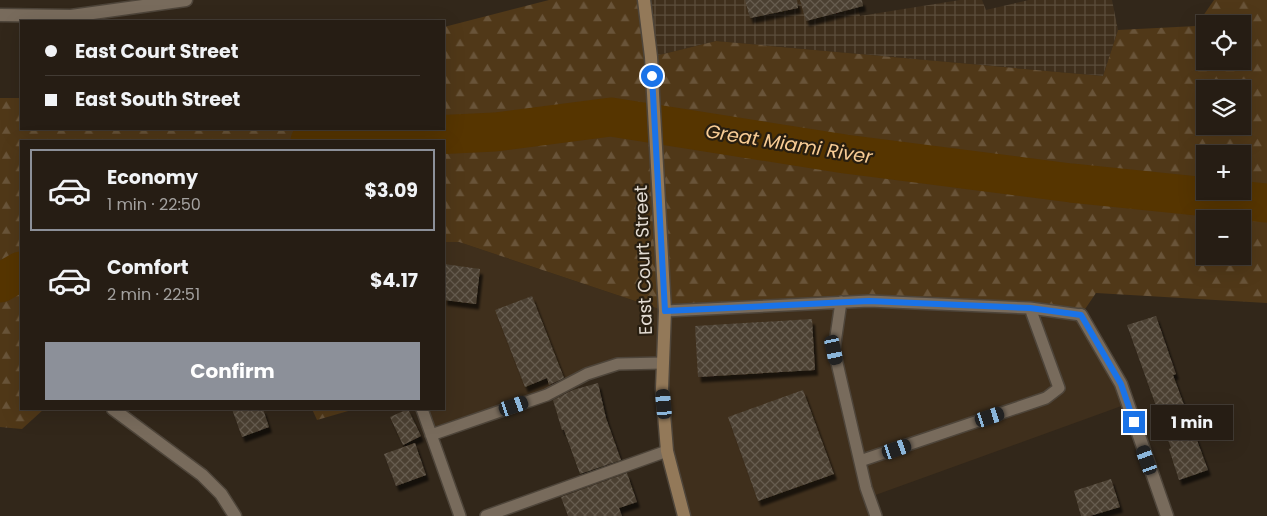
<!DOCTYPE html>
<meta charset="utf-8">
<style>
:root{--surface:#261d14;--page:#2e261d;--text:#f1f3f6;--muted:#a4a2a0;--line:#423b34;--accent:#8c9099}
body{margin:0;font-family:Poppins,sans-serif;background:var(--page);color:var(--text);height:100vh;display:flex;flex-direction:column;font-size:19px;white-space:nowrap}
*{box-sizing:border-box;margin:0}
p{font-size:16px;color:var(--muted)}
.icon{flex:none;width:28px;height:28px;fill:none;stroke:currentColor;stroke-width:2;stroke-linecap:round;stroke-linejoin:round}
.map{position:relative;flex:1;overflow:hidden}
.drawer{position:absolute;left:20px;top:140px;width:425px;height:270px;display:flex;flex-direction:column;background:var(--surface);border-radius:0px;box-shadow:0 5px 20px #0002,0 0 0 1px var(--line)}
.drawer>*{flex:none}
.top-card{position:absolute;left:20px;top:20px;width:425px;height:110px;border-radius:0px;box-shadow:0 5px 20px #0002,0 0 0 1px var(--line);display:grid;align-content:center;height:110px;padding:0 25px;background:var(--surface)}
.fabs{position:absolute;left:1196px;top:15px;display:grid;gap:10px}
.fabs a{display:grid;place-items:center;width:55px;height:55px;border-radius:0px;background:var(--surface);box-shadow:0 5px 20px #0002,0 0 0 1px var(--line);font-size:25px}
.end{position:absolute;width:22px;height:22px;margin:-11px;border:6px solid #1a73e8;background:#fff;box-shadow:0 0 0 2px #fff}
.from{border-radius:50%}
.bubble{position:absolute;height:35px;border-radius:0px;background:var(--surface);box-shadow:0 5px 20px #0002,0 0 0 1px var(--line);font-size:16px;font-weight:700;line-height:35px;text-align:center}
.car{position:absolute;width:15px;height:30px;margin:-15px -8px;border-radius:6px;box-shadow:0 0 4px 1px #0007;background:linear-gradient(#222 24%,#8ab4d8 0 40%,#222 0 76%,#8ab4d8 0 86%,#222 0)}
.top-card b{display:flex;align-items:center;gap:18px;height:48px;font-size:19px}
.top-card b+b{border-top:1px solid var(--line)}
.top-card i{width:12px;height:12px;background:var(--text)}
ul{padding:9px 0 0;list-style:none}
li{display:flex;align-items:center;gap:15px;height:82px;margin:0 10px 8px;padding:0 15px;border:2px solid transparent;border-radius:0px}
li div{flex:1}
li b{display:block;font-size:19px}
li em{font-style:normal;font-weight:700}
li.current{border-color:var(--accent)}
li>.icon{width:45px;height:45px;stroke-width:1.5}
.cta{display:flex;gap:10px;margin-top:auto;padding:10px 25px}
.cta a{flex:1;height:58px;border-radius:0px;background:var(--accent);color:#fff;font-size:20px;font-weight:700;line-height:58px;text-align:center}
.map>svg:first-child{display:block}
</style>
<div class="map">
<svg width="1267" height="516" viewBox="0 0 1267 516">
<defs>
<pattern id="industrial-grid" width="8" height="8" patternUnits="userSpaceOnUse" patternTransform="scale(1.25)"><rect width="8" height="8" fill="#3f2f1c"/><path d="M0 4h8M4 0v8" fill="none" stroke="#5b4d3c"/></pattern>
<pattern id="forest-firs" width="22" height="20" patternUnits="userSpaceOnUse" patternTransform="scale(1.25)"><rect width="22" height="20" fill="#503818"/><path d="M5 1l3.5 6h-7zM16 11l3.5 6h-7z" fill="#695439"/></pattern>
<pattern id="building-cross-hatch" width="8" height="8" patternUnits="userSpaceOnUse" patternTransform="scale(1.25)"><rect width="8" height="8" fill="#4c4132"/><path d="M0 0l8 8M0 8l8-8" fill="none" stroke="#665c4f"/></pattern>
<filter id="shadow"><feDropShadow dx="3" dy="5.5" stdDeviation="1" flood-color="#0009"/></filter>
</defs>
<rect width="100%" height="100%" fill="#32271a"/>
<!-- built -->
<path fill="#3f2f1c" d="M444 242H459L665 311 869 301 1081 315 1127 404 870 497 876 516H684L667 451 663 363 617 364 431 435 422 409H444Z"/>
<!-- industrial -->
<path fill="url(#industrial-grid)" d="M644 0H856L860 16 960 0H982L986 10 1029 0H1112L1118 30 1103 76 716 41 651 57Z"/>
<!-- forest -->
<path fill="url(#forest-firs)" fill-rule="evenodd" d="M549 0H644L651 57 716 41 1103 76 1118 30 1196 26 1214 0H1267V303L1096 293 1081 315 869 301 665 311 459 242H444V141H21V409H44L22 429 0 427V98H21V129H444V27ZM1205 24H1242V61H1205ZM1205 89H1242V126H1205ZM1205 154H1242V191H1205ZM1205 219H1242V256H1205Z
M312 409H355L317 420Z"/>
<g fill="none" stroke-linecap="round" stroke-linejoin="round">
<!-- river -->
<path stroke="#563500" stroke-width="39" d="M310 141 495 132 611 117 845 154 1071 183 1267 203
M0 283 21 271"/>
</g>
<!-- building -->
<path fill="url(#building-cross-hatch)" filter="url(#shadow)" d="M745 0H797L798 8 750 18Z
M800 0H862L863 6 806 21Z
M444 264 480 269 476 304 444 300Z
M532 296 564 378 549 385 547 378 525 387 495 310Z
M1156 316 1176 374 1173 375 1208 470 1179 480 1169 449 1171 448 1127 325Z
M812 319 815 370 698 377 695 326Z
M598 383 606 418 621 460 580 474 564 430H562L553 400 573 390Z
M803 390 834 474 758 501 728 417Z
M232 409H263L269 427 242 437Z
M408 409 421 436 403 445 390 417Z
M415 443 426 475 396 486 384 454Z
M627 473 637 502 619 508 622 516H568L561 497Z
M1111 479 1120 507 1090 516H1081L1074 491Z"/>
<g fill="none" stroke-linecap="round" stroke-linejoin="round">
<!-- lane casing -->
<g stroke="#4e453a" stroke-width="14">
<path id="lane" d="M841 302 834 350 866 488 876 516
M665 311 869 301 1030 308 1081 315
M422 409 460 516
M431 435 547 395 587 374 618 364 663 363
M860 461 1046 398 1059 388 1030 308
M486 516 667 451"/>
</g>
<!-- street casing -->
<g stroke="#4e453a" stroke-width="15">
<path id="street" d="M0 15 71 16 186 0
M1081 315 1121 384 1167 516
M113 409 202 475 221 494 235 516"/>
</g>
<!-- secondary casing -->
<g stroke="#4e453a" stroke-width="15">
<path id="secondary" d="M644 0 651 57 665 311 662 389 667 451 684 516"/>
</g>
<!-- lane -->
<use href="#lane" stroke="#786b5c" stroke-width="11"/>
<!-- street -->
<use href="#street" stroke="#786b5c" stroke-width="12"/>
<!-- secondary -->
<use href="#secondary" stroke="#937959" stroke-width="12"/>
</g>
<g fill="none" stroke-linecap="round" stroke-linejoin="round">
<!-- route -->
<path stroke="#1a73e8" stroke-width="6" d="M652 76 665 311 869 301 1030 308 1081 315 1121 384 1134 422"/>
</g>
<g text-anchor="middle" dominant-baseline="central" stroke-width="4.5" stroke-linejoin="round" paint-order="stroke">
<!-- street labels -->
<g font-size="18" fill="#e3dcd3" stroke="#281e10">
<text transform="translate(643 260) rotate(-92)">East Court Street</text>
</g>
<!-- water labels -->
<g font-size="19" font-style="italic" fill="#f8cc95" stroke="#281e10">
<text transform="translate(789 144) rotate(9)">Great Miami River</text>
</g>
</g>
</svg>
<div class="fabs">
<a><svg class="icon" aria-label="locate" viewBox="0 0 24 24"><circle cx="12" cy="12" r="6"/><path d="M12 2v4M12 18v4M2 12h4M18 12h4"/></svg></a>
<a><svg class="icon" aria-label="layers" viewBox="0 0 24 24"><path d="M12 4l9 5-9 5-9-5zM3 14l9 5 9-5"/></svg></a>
<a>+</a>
<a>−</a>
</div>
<i class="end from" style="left:652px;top:76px"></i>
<i class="end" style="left:1134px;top:422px"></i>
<div class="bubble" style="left:1151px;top:405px;width:82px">1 min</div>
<i class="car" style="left:834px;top:350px;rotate:168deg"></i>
<i class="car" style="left:664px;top:404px;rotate:355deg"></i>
<i class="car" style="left:514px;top:406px;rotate:71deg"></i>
<i class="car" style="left:990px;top:417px;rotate:72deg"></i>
<i class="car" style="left:897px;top:449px;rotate:71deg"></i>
<i class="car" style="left:1147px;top:460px;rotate:340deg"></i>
<div class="top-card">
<b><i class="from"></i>East Court Street</b>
<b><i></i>East South Street</b>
</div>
<section class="drawer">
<ul>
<li class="current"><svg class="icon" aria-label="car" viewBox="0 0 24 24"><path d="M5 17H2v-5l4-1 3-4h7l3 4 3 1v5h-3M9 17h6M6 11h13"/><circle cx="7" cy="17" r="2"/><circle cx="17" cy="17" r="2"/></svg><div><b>Economy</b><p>1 min · 22:50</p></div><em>$3.09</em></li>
<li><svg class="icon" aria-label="car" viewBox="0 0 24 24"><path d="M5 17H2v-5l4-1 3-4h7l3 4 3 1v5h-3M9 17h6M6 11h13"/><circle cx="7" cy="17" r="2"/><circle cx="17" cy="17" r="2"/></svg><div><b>Comfort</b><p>2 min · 22:51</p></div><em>$4.17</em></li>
</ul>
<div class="cta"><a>Confirm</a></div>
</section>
</div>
